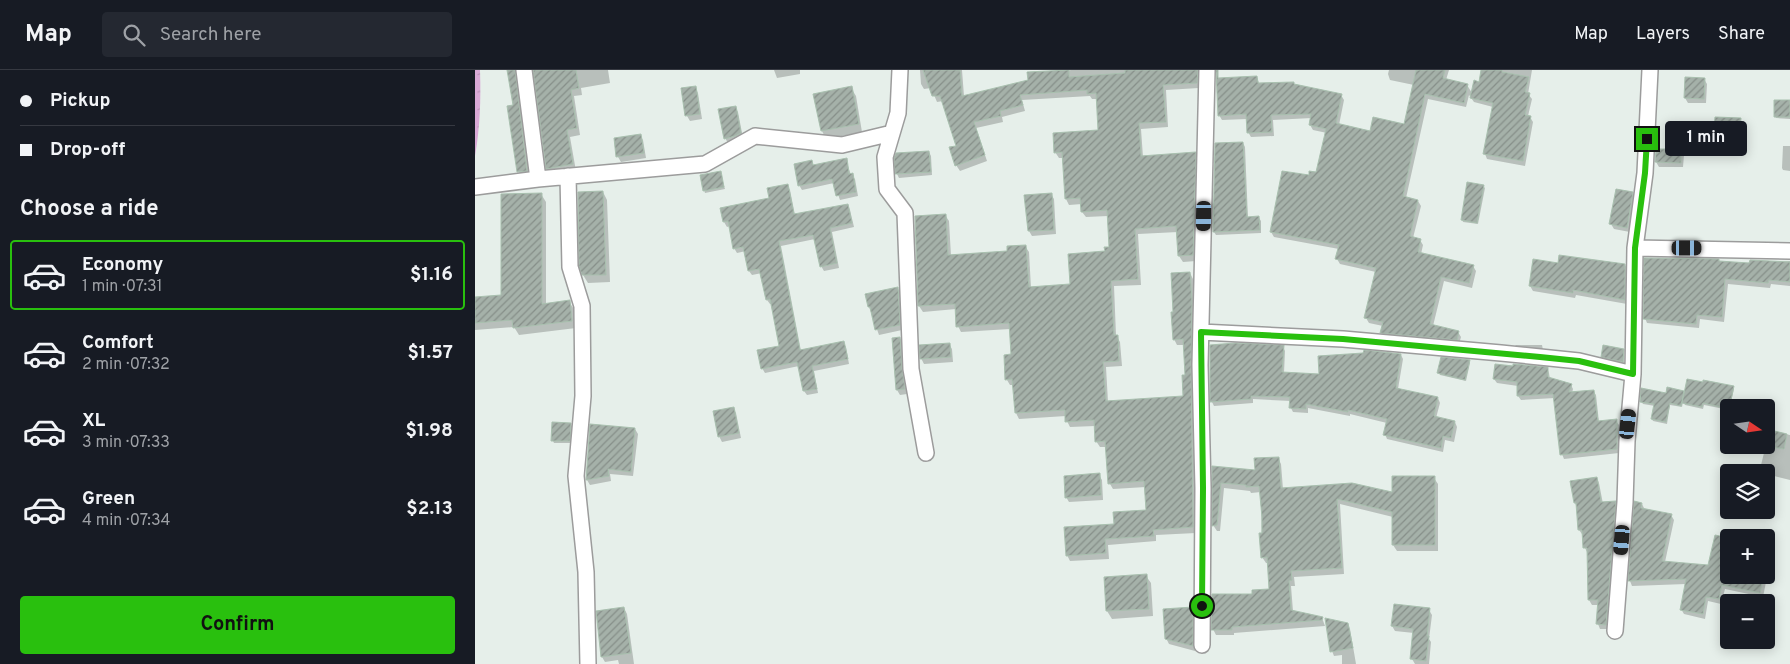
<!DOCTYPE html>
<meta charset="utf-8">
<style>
:root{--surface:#171b24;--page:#242831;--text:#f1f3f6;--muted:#9ea1a6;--line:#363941;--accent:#29c00e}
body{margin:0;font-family:Overpass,sans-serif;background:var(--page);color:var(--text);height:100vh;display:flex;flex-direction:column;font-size:19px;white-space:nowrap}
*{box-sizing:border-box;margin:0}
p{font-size:16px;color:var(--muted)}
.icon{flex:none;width:28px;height:28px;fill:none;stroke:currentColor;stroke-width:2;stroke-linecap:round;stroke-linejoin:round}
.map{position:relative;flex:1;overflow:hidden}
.panel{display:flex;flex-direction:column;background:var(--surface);width:475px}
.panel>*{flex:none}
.top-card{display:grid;align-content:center;height:110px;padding:0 20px;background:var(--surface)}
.needle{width:32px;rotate:103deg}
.controls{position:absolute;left:1245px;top:329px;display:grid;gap:10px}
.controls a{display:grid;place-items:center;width:55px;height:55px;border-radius:5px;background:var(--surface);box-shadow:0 2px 12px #0003;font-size:25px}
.end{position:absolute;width:22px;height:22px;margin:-11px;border:6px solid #29c00e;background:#111;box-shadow:0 0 0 2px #111}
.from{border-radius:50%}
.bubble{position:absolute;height:35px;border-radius:5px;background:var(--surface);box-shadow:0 2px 12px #0003;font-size:16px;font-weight:700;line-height:35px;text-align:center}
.car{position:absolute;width:15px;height:30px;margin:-15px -8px;border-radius:6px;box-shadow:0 0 4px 1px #0007;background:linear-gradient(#222 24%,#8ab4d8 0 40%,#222 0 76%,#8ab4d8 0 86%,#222 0)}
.top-card b{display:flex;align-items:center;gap:18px;height:48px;font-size:19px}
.top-card b+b{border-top:1px solid var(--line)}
.top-card i{width:12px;height:12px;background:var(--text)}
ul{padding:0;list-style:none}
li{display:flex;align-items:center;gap:15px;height:70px;margin:0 10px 8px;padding:0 10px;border:2px solid transparent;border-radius:5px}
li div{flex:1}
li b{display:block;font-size:19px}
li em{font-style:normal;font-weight:700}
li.active{border-color:var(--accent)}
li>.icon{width:45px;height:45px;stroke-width:1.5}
h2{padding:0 20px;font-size:22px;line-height:60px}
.action{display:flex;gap:10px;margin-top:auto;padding:10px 20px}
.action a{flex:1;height:58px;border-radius:5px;background:var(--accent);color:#111;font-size:20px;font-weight:700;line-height:58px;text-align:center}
header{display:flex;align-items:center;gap:30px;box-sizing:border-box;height:70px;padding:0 25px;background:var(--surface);border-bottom:1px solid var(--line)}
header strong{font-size:24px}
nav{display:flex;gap:28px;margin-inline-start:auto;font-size:18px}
.search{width:350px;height:45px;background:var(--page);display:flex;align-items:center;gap:12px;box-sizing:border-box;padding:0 18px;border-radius:5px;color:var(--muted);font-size:19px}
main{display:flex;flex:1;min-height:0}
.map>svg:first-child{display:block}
</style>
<header>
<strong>Map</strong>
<div class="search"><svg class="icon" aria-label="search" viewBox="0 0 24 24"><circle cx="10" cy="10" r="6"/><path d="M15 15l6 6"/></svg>Search here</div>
<nav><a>Map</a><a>Layers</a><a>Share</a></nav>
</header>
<main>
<section class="panel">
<div class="top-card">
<b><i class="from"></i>Pickup</b>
<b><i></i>Drop-off</b>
</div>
<h2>Choose a ride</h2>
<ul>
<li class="active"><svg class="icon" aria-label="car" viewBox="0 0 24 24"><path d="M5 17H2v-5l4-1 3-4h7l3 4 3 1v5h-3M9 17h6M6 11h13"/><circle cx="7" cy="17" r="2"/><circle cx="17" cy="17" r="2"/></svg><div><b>Economy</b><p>1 min · 07:31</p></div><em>$1.16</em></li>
<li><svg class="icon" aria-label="car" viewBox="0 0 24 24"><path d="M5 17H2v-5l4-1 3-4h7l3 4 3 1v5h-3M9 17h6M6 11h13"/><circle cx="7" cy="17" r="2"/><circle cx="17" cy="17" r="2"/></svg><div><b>Comfort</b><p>2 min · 07:32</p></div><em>$1.57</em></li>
<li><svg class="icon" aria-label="car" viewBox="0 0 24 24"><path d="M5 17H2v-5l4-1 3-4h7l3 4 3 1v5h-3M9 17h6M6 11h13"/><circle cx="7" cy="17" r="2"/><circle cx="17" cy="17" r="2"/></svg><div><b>XL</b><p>3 min · 07:33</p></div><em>$1.98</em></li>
<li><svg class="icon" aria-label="car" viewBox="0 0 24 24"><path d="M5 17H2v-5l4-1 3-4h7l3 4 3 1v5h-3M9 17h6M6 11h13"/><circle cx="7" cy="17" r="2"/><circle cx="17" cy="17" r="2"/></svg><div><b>Green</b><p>4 min · 07:34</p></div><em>$2.13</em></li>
</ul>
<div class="action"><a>Confirm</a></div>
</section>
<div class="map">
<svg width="1315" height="594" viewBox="0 0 1315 594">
<defs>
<pattern id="water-ripples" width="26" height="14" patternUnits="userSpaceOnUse" patternTransform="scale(1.25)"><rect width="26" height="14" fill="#d9a9d6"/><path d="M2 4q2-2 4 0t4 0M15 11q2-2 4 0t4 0" fill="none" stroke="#ba91b7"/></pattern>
<pattern id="building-hatch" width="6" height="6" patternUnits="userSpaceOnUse" patternTransform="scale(1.25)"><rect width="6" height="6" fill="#a5b1a9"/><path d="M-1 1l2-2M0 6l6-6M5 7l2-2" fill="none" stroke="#868f89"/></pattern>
</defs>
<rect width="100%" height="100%" fill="#e6efea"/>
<!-- water -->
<path fill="url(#water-ripples)" d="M0 0H5C6 30 5 57 0 86Z"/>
<!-- shadow -->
<path fill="#0003" d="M34 0H47L56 108 48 109 44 102 39 36Z
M60 0H133L135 13 106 18 107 25 99 26 105 65 95 67 101 101 76 105 72 98Z
M299 0H325V4L302 8Z
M445 0H487L489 26 596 0H723L724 18 691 20 693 57 666 59 668 87 720 83 723 89 721 191 708 192 704 186 703 162 663 164 666 215 639 216 641 265 645 272 647 296 631 297 633 332 709 327 711 306 709 275H702L699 269 700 243 715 203 718 209 720 238 718 302 721 463 681 465V471L633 475 634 489 595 491 592 485 640 455 672 441 671 417 638 419 635 414 632 377H625L621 371 620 356 595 357 592 351 591 346 544 349 541 343 539 315H535L532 310 537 285 535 259 486 262 483 256 481 239 448 242 444 236 441 147 470 145 474 151 476 186 533 182 550 176 554 182 556 218 596 215 635 178 633 146 611 147 607 142V134L594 135 591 129 588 88H584L580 82 624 61 622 29H617L615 26 547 30 550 41 527 47 528 52 501 58 512 91 485 101 481 95 483 77 468 31 462 32 456 18 449 19 446 14Z
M914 0H974L971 10 992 15 997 23 1005 13 1008 0H1057L1053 24 1057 29 1053 46 1055 47 1058 52 1050 96 1012 89 1010 84 1018 37 999 32 994 25 991 37 953 29 931 128 943 131 946 136 938 168 945 170 948 175 946 184 998 196 1001 201 997 218 969 211 958 256 983 262 986 267 984 274 910 268 907 263 908 256 894 253 891 248 901 202 865 194 862 189 864 179 799 167 796 162 835 107 842 104 852 63 838 60 835 55 837 48 798 50 799 66 776 67 773 62 772 49 747 50 744 45 782 8 785 15 819 16 866 25 869 30 864 55 896 63 930 55 939 15 915 10 913 4Z
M1229 9 1232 14 1231 33H1213L1210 28Z
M220 17 223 23 227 49 215 51 212 46Z
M376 18 381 26 387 62 351 69 347 61 340 25Z
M1315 32V49L1301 48 1300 46Z
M260 37 263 42 268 68 253 73 250 68Z
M1241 49H1265L1266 64 1242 63Z
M165 65 168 70 171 88 146 92 143 87 140 69Z
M768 73 770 77 773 148H784L786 151V163L741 165 739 162 741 74Z
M1308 76H1315V101L1308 100 1307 98Z
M1206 80 1209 85 1208 97H1184L1181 92Z
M454 82 456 86 457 105 424 108 422 104Z
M371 90 376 105 380 109 383 126 365 130 359 113 327 120 324 115 336 92 339 96Z
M245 102 250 119 230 123 229 120Z
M312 115 315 120 320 145 373 135 375 140 379 157 357 162 364 198 349 201 346 196 340 169 306 176 326 281 368 273 371 277 374 294 339 301 343 323 332 325 329 321 324 296 290 303 287 298 306 277 297 234H295L292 230 287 203 277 205 274 201 271 181 262 183 259 178 255 156 252 157 249 152 247 139 296 129Z
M1008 116 1010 118 1003 154 988 152 987 149Z
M128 122 132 130 135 212 113 213 108 205Z
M1157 123 1160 128 1155 162 1139 159 1136 154Z
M66 124 71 132V235L94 232 99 239 101 258 44 265 39 257 0 260V228L28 226Z
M576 124 579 129 581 164 557 166 554 161 550 126Z
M1315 191V216L1296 214 1295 218 1253 214 1249 252 1225 249 1224 258 1172 253 1170 248 1245 192 1275 195Z
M1084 195H1150L1153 200 1152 234 1101 225 1100 228 1058 221 1055 216Z
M423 219 426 224 427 260 404 265 394 237Z
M425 268 428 273 429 306 432 324 425 325 422 320Z
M474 274 477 279 478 292 449 294 446 288Z
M1040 275H1067L1068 280 1042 277Z
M808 277 810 281 809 303 845 305 926 285 928 289 923 319 963 328 965 333 961 348 980 352 982 357 979 372 970 370 968 382 912 369 910 364 912 353 875 344V346L833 338V343L818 342 816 338V331L778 329V333L739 336 737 332Z
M1148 280 1149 294 1128 289 1127 286Z
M994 291 995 293 991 311 965 305 964 303Z
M1072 298 1074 303 1075 309 1096 315 1098 319 1097 323 1118 321 1121 325 1124 352 1141 351 1144 355V383L1089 389 1087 384 1080 328 1046 330 1043 326V316L1022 313 1019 309Z
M1258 317 1259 319 1254 340 1229 335 1228 339 1210 335 1208 332 1207 337 1195 335 1192 354 1178 351 1177 349 1180 336 1168 334 1166 331 1192 324 1209 322 1210 325Z
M258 338 261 343 266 368 247 372 244 366Z
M95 354 97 356 95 373H79L78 371Z
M116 355 160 359 163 364 158 406 135 404 136 411 115 415 112 410Z
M1291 360 1315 365V410L1291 404V402H1288L1285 399 1290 379 1287 378 1285 375H1291Z
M803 388 806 394 808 419 918 424 959 408 963 414V481H922L918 475V447L865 434 869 504 819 507 820 516H816L818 541 847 548 850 556 759 563V565H741L738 559 779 525 795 520 793 493H791L787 487 786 422 776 423 775 421 749 418 745 461H742L738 455V397L781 402Z
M624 405 627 410 628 430 594 432 591 427Z
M1122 408 1124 413 1128 434 1140 433 1143 438 1133 559H1125L1123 554 1124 535H1117L1114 530 1113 484 1110 478 1109 464H1107L1104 460 1102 437 1100 433Z
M1167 434 1170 440 1196 445 1199 450 1190 492 1234 497 1254 469V505H1291V499L1293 502 1288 527 1250 519 1246 534 1233 531 1230 549 1209 544 1206 539 1211 514 1157 516 1155 511Z
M671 506 676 513 678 546 637 549 632 541 630 508Z
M149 538 152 544 159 594H144L143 590 130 592 127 587 123 542Z
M717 538 720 543V581L694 574 691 568Z
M954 540 957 545 954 569 956 572 954 594H940L937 589 939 563 920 561 917 556Z
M873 554 875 559 881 594H867V585L859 586 857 581Z"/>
<!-- building -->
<path fill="url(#building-hatch)" stroke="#a9c0af" d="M32 0H40L52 101 42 102 32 36 38 35Z
M58 0H101L104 18 96 20 102 58 92 60 98 94 71 99Z
M448 0H485L487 26 553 10 552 2 594 0V7L650 3V0H723L722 13 688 15 691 52 664 53 666 86 721 82 718 185 703 186 701 156 660 159 663 209 636 211 639 265H643L644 291 628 292 631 331 708 326 707 305H710L708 269 698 270 696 242H698L696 203 715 202 717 231 716 295 718 457 678 460 679 466 630 469 631 483 591 486 589 457 639 454 638 442 671 440 669 411 633 414 630 371 620 372 619 350 590 352V340L540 343 537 309 530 310 529 285 536 284 534 253 481 257 480 234 443 236 440 146 471 144 473 185 532 181V176L551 175 554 217 595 214 593 184 630 181 629 177H634L632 140 606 142 605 128 590 129 587 82 579 83 578 63 623 60 621 23 612 24V20L545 25 548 35 525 41 526 46 499 52 510 85 480 96 474 77 481 76 465 26H457Z
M741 0H743V8L782 6 783 13 819 12V14L867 24 861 53 895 61 898 47 929 54 941 0H970L968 8 993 14 989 33 950 24 928 126 943 130 935 166 946 169 943 182 999 195 994 213 966 207 955 254 984 261 982 270 905 263 908 252 889 248 901 198 860 189 864 175 795 162 807 101 834 105V101L841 102 851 59 834 55 836 44 796 45 797 62 772 63 771 44 743 46Z
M1006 0H1027V2L1054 7 1050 22 1055 23 1050 45 1056 46 1048 91 1008 84 1018 33 995 28 999 10 1004 12Z
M1210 7 1230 8 1229 29 1209 28Z
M221 16 225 44 210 46 206 18Z
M377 16 384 54 346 61 338 24Z
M1299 30H1315V47H1299Z
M261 36 266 63 260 66 249 69 243 39Z
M1240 47 1266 48 1265 62 1239 61Z
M166 64 169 83 141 87 139 68Z
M768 72 772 147 784 146 785 160 738 162 740 73Z
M1181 79H1206V93L1180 92Z
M454 81 456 102 420 104 419 88 421 83Z
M372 88 374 104 378 103 381 122 361 126 357 109 323 116 319 94 337 90 338 95Z
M246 101 249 117 228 121 225 105Z
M992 112 1009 115 1002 153 986 150Z
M313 114 319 144 373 134 377 153 355 158 362 193 345 197 338 165 304 171 325 280 369 271 373 289 337 296 342 319 328 321 322 292 286 299 282 280 304 276 295 229 291 230 284 199 273 201 268 177 258 179 253 151 248 152 245 138 294 128 292 118Z
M1141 119 1158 122 1152 158 1134 154Z
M128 121 131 205H107L104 196 103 122Z
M67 123V234L95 230 97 251 38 258 37 250 0 253V227L26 225V124Z
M577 123 579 160 553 161 549 125Z
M1084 185 1150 194V230L1098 220V223L1054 216 1058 189 1083 193Z
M1169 188 1244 189V191L1274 193 1275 190 1315 192V212L1294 210 1293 213 1250 209 1247 247 1222 245 1221 254 1168 249Z
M423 217 425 255 400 260 395 237H393L390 224Z
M425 267 427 299 430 319 421 320 417 268Z
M475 273 476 287 445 289 444 275Z
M760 273 809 275 807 302 844 304 843 286 888 283 889 280 926 284 921 318 963 327 959 346 980 351 976 368 968 366 966 378 908 365 912 349 873 340V342L831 334V339L814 338 815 327 776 326V329L735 332V275Z
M1128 275 1149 279 1148 292 1126 287Z
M966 287 995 290 990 310 962 303Z
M1020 294 1038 296V294L1073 297V307L1097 314 1094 322 1119 320 1123 351 1142 349V379L1085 385 1078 324 1042 326V312L1018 309Z
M1212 309 1228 312V310L1259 316 1254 339 1228 333 1227 337 1207 333Z
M1192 317 1209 321 1206 336 1195 333 1191 352 1176 349 1179 334 1165 332 1166 318 1191 323Z
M259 337 264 363 243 367 238 341Z
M77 352 96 353 95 371H76Z
M115 354 160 358 156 402 133 399 134 406 111 410Z
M1291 359 1312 364 1309 379 1291 376Z
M804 387 806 418 877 413 917 422V406H960V475H917V442L862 429 867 498 816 501 817 510 814 511 816 540 848 547 847 550 757 557V560H736L737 524H777V520L794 519 792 487 786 488 784 463H787V447L784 416 771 417V415L746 413 742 455 737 456V396L780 400 779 388Z
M625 403 626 425 590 428 589 406Z
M1122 407 1126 432 1141 431 1131 555 1121 554 1123 530H1113L1112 478H1108L1107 460H1103L1101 433H1099L1095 411Z
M1159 431 1167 433 1166 438 1197 444 1187 491 1233 495 1240 465 1254 468V483L1249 505H1289L1285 523 1247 515 1244 529 1231 527 1228 544 1205 540 1211 509 1153 511Z
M672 504 674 539 631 541 629 507Z
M919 534 955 538 952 566H954L951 591 935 589 938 559 916 556Z
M149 537 156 583 126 587 121 541Z
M718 537V576L690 569 688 539Z
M850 548 873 553 878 578 855 582Z"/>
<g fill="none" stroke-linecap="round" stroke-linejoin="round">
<!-- minor casing -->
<g stroke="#9c9c9c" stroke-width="18">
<path id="minor" d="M49 0 63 109
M425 0 423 43 410 87 412 119 430 143 436 299 451 383
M1175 0 1170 103 1160 178 1315 181
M93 106 95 197 107 236 108 326 101 406 111 502 113 594
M0 117 63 109 230 94 280 66 367 75 417 63
M726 262 868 269 1026 283 1104 291 1158 304 1160 178
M1140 561 1150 432 1152 371 1158 304
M727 575 728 418 725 295 732 0"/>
</g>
<!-- minor -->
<use href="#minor" stroke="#fff" stroke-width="15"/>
</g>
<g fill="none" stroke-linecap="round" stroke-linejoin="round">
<!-- route -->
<path stroke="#29c00e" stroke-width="6" d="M727 536 728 418 726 262 868 269 1065 287 1104 291 1158 304 1160 178 1170 103 1172 69"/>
</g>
</svg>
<div class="controls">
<a><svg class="needle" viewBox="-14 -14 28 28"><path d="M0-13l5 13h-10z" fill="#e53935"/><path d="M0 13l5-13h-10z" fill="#9ea1a6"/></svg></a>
<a><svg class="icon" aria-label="layers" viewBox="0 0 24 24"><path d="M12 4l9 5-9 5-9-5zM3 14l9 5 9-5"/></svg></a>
<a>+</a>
<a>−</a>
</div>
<i class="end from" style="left:727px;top:536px"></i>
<i class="end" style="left:1172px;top:69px"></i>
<div class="bubble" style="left:1190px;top:51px;width:82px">1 min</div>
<i class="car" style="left:729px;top:146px;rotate:181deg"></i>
<i class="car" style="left:1212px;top:178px;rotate:90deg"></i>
<i class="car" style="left:1153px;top:354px;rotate:6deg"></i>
<i class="car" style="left:1147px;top:470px;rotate:185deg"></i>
</div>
</main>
